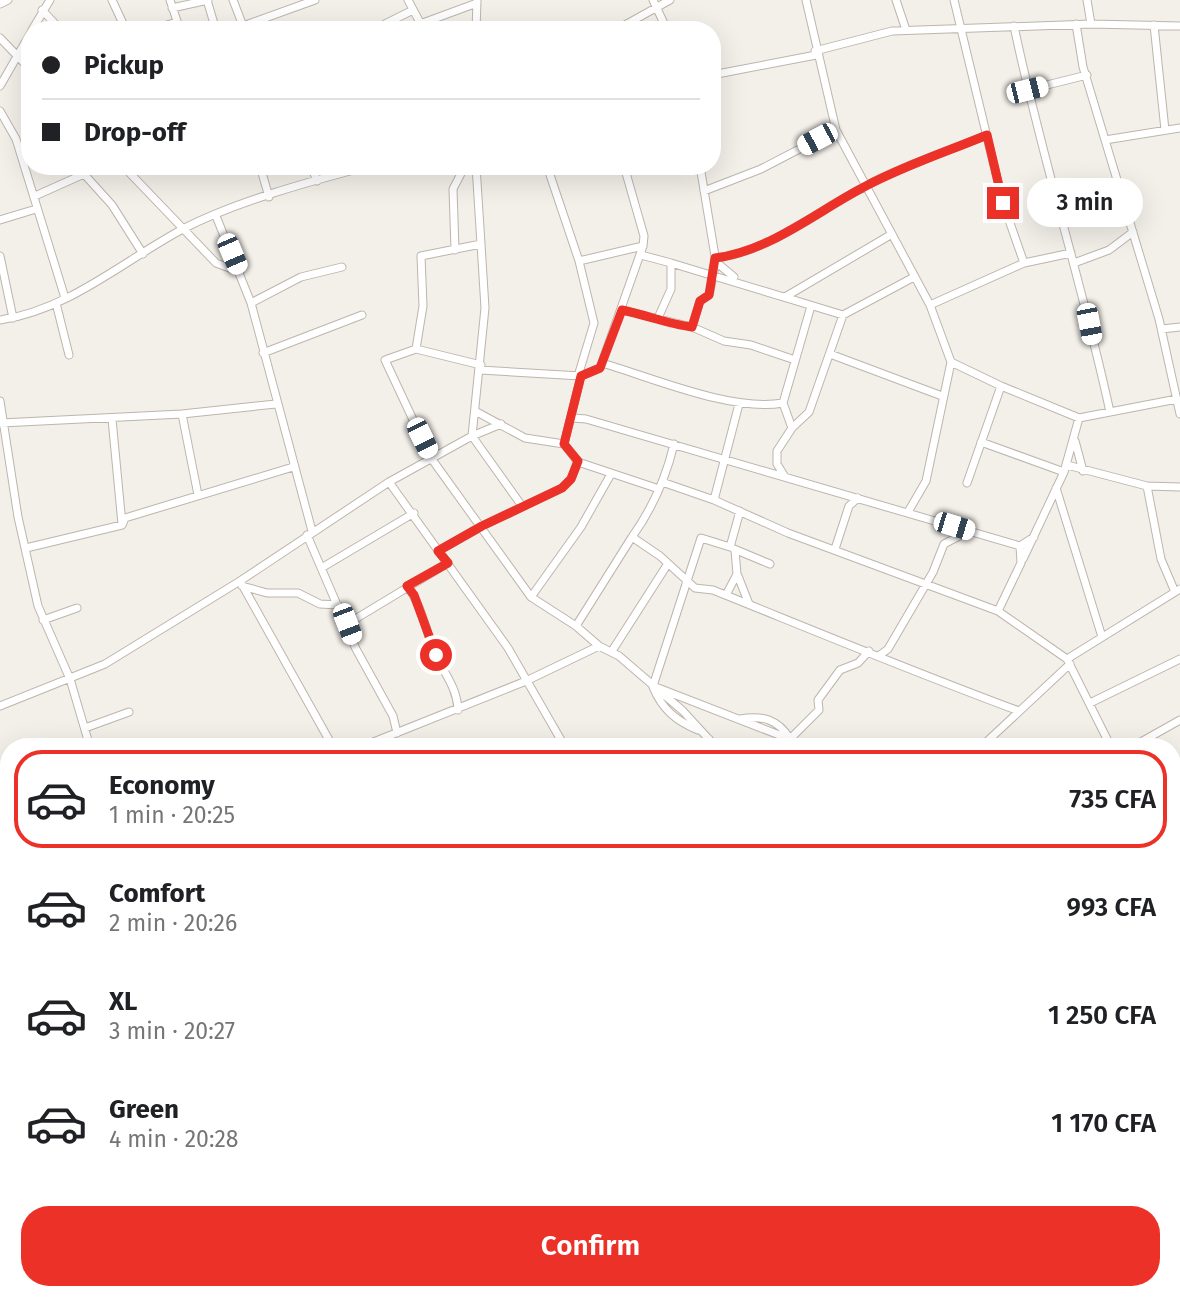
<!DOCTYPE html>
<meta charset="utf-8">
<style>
:root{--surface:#fff;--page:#f2f2f2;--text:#202124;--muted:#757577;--line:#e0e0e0;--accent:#eb3128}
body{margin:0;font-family:"Fira Sans",sans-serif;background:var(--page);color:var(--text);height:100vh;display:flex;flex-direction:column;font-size:26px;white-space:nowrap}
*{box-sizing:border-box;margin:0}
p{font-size:23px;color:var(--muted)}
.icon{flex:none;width:38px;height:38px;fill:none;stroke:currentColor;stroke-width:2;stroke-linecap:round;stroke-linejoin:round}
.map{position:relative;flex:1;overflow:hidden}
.side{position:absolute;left:0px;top:738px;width:1181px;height:562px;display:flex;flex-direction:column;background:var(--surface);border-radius:28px 28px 0 0;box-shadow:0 7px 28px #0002}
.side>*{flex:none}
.guide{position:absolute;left:21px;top:21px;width:700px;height:154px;border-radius:28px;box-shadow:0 7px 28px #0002;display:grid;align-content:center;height:154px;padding:0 21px;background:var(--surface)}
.end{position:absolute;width:32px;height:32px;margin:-16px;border:9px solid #eb3128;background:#fff;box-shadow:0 0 0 4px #fff}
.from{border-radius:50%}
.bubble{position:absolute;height:49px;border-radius:24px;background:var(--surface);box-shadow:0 7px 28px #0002;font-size:23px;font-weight:600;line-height:49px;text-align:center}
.car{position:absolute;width:21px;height:42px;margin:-21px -10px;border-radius:9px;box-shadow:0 0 5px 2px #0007;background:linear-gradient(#fff 24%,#345 0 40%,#fff 0 76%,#345 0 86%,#fff 0)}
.guide b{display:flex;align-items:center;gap:24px;height:66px;font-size:26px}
.guide b+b{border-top:2px solid var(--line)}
.guide i{width:18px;height:18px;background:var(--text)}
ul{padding:12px 0 0;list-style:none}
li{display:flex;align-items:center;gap:21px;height:98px;margin:0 14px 10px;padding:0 7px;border:4px solid transparent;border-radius:28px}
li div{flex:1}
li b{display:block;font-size:26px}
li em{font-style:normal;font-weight:600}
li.selected{border-color:var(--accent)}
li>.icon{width:63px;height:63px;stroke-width:1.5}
.button{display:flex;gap:14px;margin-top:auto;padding:14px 21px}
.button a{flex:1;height:80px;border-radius:28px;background:var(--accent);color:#fff;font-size:28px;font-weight:600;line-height:80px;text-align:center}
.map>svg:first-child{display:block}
</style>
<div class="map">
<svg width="1180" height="1299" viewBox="0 0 1180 1299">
<rect width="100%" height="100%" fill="#f3efe9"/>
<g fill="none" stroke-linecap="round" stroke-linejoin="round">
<!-- minor casing -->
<g stroke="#beb5ac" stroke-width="9">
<path id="minor" d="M112 0 126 30
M170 0 180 30
M207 0 215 27
M233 0 243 26
M408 0 424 30
M653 0 667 30
M806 0 836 130 930 305 951 362 1001 386 1079 418 1177 399
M896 0 906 30
M954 0 1003 203 1024 263
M1087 0 1091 24
M0 4 8 0
M172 8 208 0
M42 10 61 30
M420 24 477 3
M1076 24 1083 67 1159 319 1180 414
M1154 25 1165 130
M1014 26C1041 156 1082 282 1110 412
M32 30 50 0
M150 30 177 22
M244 30 243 26 315 0
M373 30 413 10
M476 30 477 1
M616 30 670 0
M0 38 30 69
M815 51 892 31 1091 24 1180 26
M712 75 816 55
M0 86 30 34
M1027 90 1087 75
M0 111 16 139 65 298
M1105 140 1180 128
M123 166 216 263 240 272
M260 166 269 197
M311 166 317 181
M476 166 481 244 421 256 423 306 416 349 385 360 431 458 531 597 576 626 599 646 619 656 683 711 716 747
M547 166 579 261 594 323 578 376
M130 173 139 166
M84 174 112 205 143 254
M704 191 761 169 836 130
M35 196 84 174 91 166
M216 216 251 303 312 531
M0 220 36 209
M481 244 485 308 472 436 522 506
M455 250 453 189 465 166
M641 255 671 263V289L658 318
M0 256 13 318
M715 258C769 252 816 212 864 187 902 166 946 152 987 135
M579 261 643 246
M716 262 734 277
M671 263 843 315 914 277
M1074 263 1109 250 1133 232
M785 297 892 234
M56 303 69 355
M251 303 301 277 342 267
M930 305 1024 263 1071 253
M622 310 692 327 724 341 751 345 795 360
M0 320C68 310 122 262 181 230 234 202 311 181 369 166
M692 327 700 301 709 295 716 262 700 166
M1162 329 1180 327
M416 349 481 365
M263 353 362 315
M830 354 942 396
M602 363C653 378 732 412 783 403L811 306
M480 370 581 376 600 368 643 246 644 236 624 166
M0 401 18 517 38 606 70 679 90 747
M783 403 792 428
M475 411 525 438 564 444 578 462 659 489
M182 414 198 495
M573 418 586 419 1020 546 1034 537
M112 419 122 524
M1 423 182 414 276 404
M1075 441 1083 471
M981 442 1064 472
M564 444 581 376
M674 444C666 478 652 509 632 537L660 556 695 588 713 590C815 631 916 673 1019 711
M1067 465 1147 486 1180 487
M785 477 777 464V451L792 428 809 412 843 315
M389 482 508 648 565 747
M662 482 714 500 788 533 998 611 1021 563 1020 546
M967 483 1001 386
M1147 486 1161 559 1175 592
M1056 488 1102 637
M714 500 739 404
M740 511 730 547 701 538 653 686 810 747
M908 512 926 481 951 362
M307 535 356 649 393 716 397 733
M26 548 122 525 125 518 293 467
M734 549 770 564
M835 549 849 506 858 498
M438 551 482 526 562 488 571 479 578 462
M1023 559 1064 472 1079 418
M323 567 414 513
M738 576 749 604
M240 581 333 747
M242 586 267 593H298L320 604 338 605
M407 586C422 605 426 632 435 654 444 673 457 687 458 710
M726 595 737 574 735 550
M531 597 581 527 611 474
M998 611 1067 659 1111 747
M43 620 77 608
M347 624 448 563
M576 626 632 537
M612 651 667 565
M880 655 888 649 933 572 944 544 969 531
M1067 659 1180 589
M653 687C662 709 676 721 698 730
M1090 703 1180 659
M0 706 105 664 240 581 389 482 472 436 501 424
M740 719C762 715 778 719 790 739L819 710 818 700 840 670 858 663 869 651
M85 728 129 712
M361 747 526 681 599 646
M693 747 709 739
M981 747 1070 664
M1132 747 1180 720
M1172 786 1180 781
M0 821 9 822
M1172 825 1180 822
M1172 865 1180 877
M0 890 9 882
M0 931 9 940
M0 955 9 946
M1172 956 1180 953
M1172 1017 1180 1015
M0 1019 9 1012
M0 1044 9 1055
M0 1112 9 1107
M1172 1143 1180 1142
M0 1170 9 1166
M0 1225 9 1220
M0 1255 9 1277
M1172 1273 1180 1272
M14 1292 17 1299
M380 1292 384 1299
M574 1292 575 1299
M616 1292V1299
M785 1292 791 1299
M810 1292 815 1299
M995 1292 999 1299
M334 1299V1292
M1177 1299 1180 1297"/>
</g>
<!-- minor -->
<use href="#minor" stroke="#fff" stroke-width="7"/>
</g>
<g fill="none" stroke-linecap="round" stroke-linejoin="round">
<!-- route -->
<path stroke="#eb3128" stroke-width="9" d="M436 655 414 595 407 586 448 563 438 551 482 526 562 488 571 479 578 461 564 444 581 376 600 368 622 310C646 315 668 324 692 327L700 301 709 295 715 258C770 251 816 212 864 187 903 166 946 152 987 135L1003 203"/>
</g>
</svg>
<i class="end from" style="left:436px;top:655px"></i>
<i class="end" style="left:1003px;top:203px"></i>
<div class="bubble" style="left:1027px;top:178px;width:116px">3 min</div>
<i class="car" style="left:1027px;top:90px;rotate:76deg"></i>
<i class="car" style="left:817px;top:139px;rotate:242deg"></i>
<i class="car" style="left:232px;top:254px;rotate:157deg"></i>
<i class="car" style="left:1089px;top:324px;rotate:169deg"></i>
<i class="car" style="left:422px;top:438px;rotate:154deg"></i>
<i class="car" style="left:954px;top:526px;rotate:107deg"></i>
<i class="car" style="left:347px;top:624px;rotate:159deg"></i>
<div class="guide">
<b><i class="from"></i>Pickup</b>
<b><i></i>Drop-off</b>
</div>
<section class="side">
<ul>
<li class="selected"><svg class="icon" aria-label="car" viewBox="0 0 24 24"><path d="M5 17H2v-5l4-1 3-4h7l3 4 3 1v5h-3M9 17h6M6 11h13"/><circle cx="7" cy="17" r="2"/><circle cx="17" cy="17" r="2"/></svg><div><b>Economy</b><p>1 min · 20:25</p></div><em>735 CFA</em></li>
<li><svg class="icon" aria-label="car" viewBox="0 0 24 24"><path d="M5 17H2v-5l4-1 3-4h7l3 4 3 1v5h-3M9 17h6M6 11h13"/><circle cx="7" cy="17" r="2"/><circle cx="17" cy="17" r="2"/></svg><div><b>Comfort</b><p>2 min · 20:26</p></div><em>993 CFA</em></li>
<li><svg class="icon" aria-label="car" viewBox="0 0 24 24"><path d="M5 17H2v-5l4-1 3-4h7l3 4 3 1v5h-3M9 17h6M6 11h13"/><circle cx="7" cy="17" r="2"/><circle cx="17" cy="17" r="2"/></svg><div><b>XL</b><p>3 min · 20:27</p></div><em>1 250 CFA</em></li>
<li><svg class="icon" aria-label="car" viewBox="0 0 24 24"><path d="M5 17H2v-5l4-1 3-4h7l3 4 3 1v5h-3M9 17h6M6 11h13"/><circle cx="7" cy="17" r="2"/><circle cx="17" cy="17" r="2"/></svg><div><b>Green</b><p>4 min · 20:28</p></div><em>1 170 CFA</em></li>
</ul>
<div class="button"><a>Confirm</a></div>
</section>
</div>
